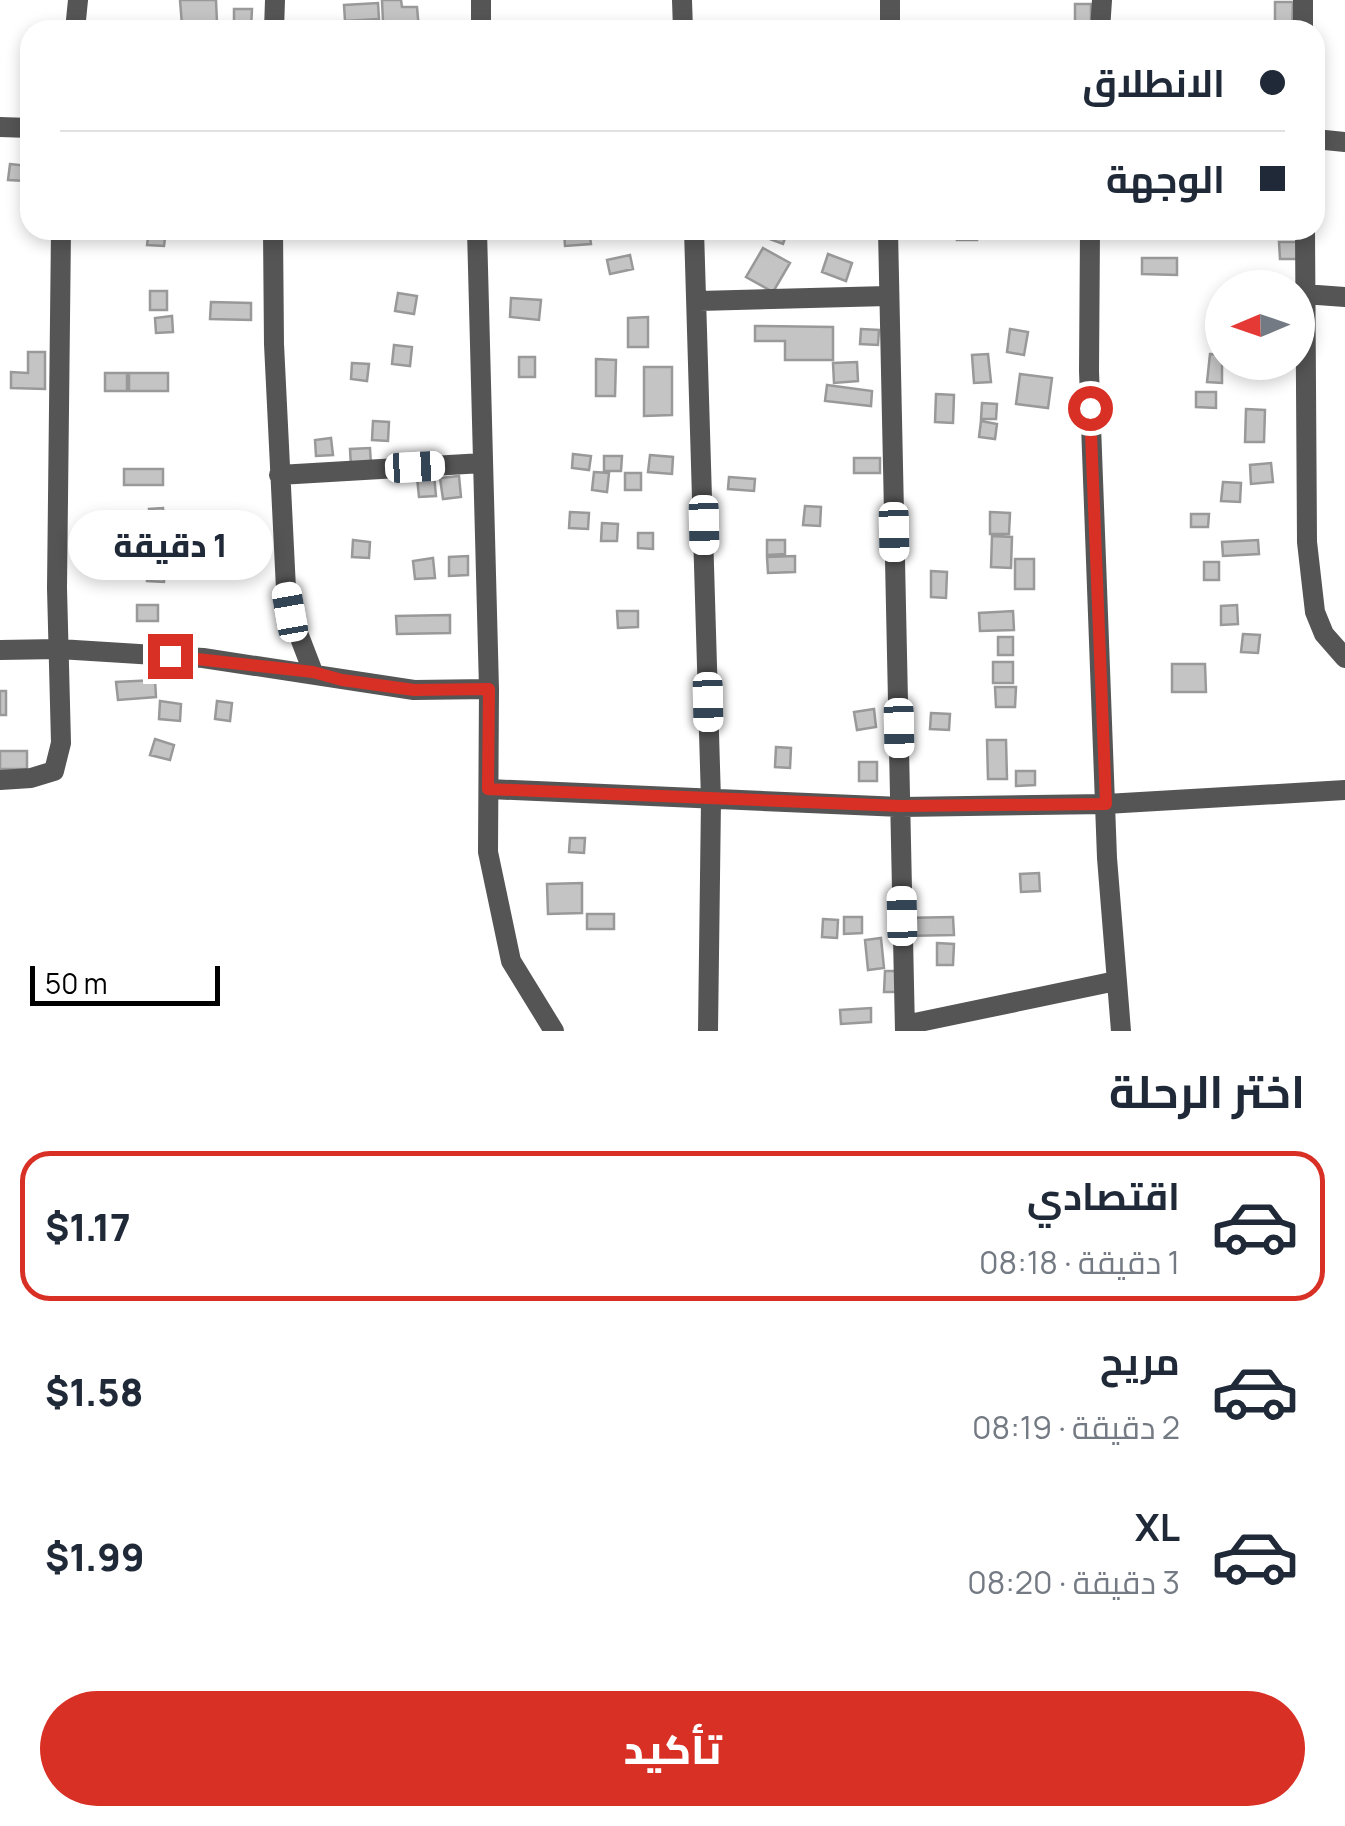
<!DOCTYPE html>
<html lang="ar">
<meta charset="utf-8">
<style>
:root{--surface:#fff;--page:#f6f6f7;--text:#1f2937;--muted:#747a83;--line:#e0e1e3;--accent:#d93025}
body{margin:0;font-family:Manrope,Cairo,sans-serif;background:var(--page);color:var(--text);direction:rtl;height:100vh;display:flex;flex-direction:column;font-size:38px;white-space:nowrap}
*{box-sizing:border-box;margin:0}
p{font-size:32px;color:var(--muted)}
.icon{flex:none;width:55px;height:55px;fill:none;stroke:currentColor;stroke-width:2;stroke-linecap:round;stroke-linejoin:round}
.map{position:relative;height:1031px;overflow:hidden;direction:ltr}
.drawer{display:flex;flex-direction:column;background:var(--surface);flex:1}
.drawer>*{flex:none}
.hud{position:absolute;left:20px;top:20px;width:1305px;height:220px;border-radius:30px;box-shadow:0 5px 15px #0003;direction:rtl;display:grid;align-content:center;height:220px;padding:0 40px;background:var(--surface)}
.needle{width:65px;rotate:268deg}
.buttons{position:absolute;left:1205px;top:270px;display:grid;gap:20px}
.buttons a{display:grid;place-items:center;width:110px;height:110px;border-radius:50%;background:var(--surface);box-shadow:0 5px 15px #0003;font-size:50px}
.scale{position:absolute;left:30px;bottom:25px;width:190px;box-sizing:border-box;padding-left:10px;border:5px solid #000;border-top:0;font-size:28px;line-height:35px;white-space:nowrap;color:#000;-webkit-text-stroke:8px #fff;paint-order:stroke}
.end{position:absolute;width:45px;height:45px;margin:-22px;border:12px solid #d93025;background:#fff;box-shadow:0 0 0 5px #fff}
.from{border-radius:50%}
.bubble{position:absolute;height:70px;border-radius:35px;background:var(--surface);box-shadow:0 5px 15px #0003;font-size:32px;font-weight:800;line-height:70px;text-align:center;direction:rtl}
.car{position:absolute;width:30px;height:60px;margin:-30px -15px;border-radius:12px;box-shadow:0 0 8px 2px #0007;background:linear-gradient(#fff 24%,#345 0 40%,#fff 0 76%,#345 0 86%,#fff 0)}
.hud b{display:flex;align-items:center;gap:35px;height:95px;font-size:38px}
.hud b+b{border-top:2px solid var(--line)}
.hud i{width:25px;height:25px;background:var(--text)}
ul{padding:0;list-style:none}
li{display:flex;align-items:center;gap:30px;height:150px;margin:0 20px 15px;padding:0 20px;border:5px solid transparent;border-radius:30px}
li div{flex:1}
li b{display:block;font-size:38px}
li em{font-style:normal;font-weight:800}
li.active{border-color:var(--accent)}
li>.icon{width:90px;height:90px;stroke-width:1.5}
h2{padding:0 40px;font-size:45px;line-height:120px}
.button{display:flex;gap:20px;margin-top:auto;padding:20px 40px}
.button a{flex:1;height:115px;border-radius:60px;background:var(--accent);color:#fff;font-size:40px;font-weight:800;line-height:115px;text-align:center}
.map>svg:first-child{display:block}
</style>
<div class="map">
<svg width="1345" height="1031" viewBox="0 0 1345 1031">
<rect width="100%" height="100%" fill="#fff"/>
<!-- building -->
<path fill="#c4c4c4" stroke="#999" stroke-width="2.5" d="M180 0H216L217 23 182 25Z
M382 0H401L402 7H417L419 30H364V23L383 22Z
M1275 2H1293L1292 30H1275Z
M378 3 379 19 345 21 344 5Z
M1075 4H1091V23H1075Z
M234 9H252L251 28 234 27Z
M10 164 29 166 27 181 8 180Z
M149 230H166L164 246 147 245Z
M564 230H589L591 244 565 246Z
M745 230H788L783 244Z
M957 230H977V240H957Z
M1279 242H1297L1298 259H1280Z
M763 248 790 263 773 292 746 277Z
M828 254 852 263 846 281 822 272Z
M630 255 633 269 610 274 607 260Z
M1142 258H1177V275L1142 274Z
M150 291H167V310H150Z
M398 293 417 296 414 314 395 311Z
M511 298 541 300 539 320 510 317Z
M211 302 251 303V320L210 319Z
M172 316 173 332 156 333 155 318Z
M648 317V347H628V318Z
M755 326 833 327V360H785V341H755Z
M861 329 879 330 878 345 860 344Z
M1010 329 1028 332 1024 355 1007 352Z
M394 345 412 347 410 366 392 364Z
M28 352H45V389L11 388V372L28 373Z
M988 354 991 382 974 383 972 355Z
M1210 354 1222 355V383L1207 382Z
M519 357H535V377H519Z
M596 359 616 360 615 396H596Z
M857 362 858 381 834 383 833 363Z
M352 363 369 364 367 381 351 379Z
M644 367H672V415L644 416Z
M105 373H127V391H105Z
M129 373H168V391H129Z
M1020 374 1052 378 1048 408 1016 404Z
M827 385 872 391 871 406 825 401Z
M1196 392H1216V408L1196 407Z
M936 394 954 395 953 423 935 422Z
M982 403 997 404 996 419H981Z
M1246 409 1265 410 1264 442H1245Z
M373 421 389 422 388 441 372 440Z
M981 421 997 424 995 439 979 437Z
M331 438 333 455 316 456 315 440Z
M370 448 371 465 351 467 350 449Z
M573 454 591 456 589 470 572 468Z
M650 455 673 457 672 474 648 472Z
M604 456H622L621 471H604Z
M854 458H880V473H854Z
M1271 463 1273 482 1251 484 1250 465Z
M124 469H163V485H124Z
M594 472 609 473 607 492 592 490Z
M625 473H641V490H625Z
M434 475 436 496 419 497 417 477Z
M459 476 461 497 443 499 440 478Z
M729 477 755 479 754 491 728 489Z
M1223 482 1241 483 1240 502 1221 501Z
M805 506 821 507 820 526 803 525Z
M163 508 165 531 152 533 149 509Z
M570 512 589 513 588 529 569 528Z
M990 512 1010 513 1009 534H990Z
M1191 514H1209L1208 527H1191Z
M602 523 618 524 617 541H601Z
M114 531 133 533 130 555 111 553Z
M638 533H653V549L638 548Z
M992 536 1012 537 1011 568 991 567Z
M353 540 370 542 369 558 352 557Z
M767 540H785V554L767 555Z
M1258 540 1259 554 1223 556 1222 542Z
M468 556V575L449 576V557Z
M795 556V572L768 573 767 557Z
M147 558H165L164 582 147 581Z
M433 558 435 578 415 579 413 561Z
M1015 559H1034V589H1015Z
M1204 562H1219V580H1204Z
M931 571 947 572 946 598 931 597Z
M137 605H158V621H137Z
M1237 605 1238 624 1221 625V606Z
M617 611H638V627L618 628Z
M1013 611 1014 630 980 631 979 613Z
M450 615V633L397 634 396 616Z
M1243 634 1260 635 1258 653 1241 652Z
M998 637H1013V655H998Z
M993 662H1013V683H993Z
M1172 664H1205L1206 692H1172Z
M155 680 156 697 118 700 116 682Z
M995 687H1016L1015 707H996Z
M0 691H6V715H0Z
M160 701 181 704 180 721 159 719Z
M217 701 232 703 230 721 215 719Z
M874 709 876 727 857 730 854 712Z
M931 713 950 714 949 730 930 729Z
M155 739 174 745 170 760 150 755Z
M987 740H1006L1007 779H988Z
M776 747 791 748 790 768 775 767Z
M0 751H27V769H0Z
M859 762H877V781H859Z
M1016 771H1035V785L1016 786Z
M570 838H585L584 853 569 852Z
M1039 873 1040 891 1021 892 1020 874Z
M582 883V913L548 914 547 884Z
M587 914H614V929H587Z
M844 917H862V933L844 934Z
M953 917 954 935 902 936V918Z
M823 919 838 920 837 938 822 937Z
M881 938 884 968 868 970 865 940Z
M937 943 954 944 953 965H937Z
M885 971H901L900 992H884Z
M871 1008V1022L841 1024 840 1010Z"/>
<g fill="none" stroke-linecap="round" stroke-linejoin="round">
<!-- minor -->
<path stroke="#555" stroke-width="20" d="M682 0 683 30
M1303 0V30
M75 30 78 0
M274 30 275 0
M481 30V0
M890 30V0
M1100 30 1102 0
M0 127 30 128
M1315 139 1345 142
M273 230 274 344 286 589 290 612 313 672
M477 230 489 689 488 852 511 961 554 1031
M694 230 711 800 708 1031
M888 230 905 1031
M1090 230 1089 371 1107 858 1121 1031
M1305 230 1307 542 1315 612 1324 634 1345 658
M1304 294 1345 297
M699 301 888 296
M279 475 483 463
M0 650 59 649 203 658 414 690 489 689
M0 780 31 778 54 771 61 743 57 588 61 230
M489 789 901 807 1106 804 1345 790
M905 1025 1116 981"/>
</g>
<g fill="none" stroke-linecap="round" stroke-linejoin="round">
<!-- route -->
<path stroke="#d93025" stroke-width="12" d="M170 656 313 672 342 680 414 690 489 689 488 789 901 806 1106 804 1090 408"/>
</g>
</svg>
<div class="buttons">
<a><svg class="needle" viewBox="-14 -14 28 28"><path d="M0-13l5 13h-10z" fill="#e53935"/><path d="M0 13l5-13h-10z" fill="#747a83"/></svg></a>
</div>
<div class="scale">50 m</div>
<i class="end from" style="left:1090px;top:408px"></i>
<i class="end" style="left:170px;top:656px"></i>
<div class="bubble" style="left:68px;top:510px;width:205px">1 دقيقة</div>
<i class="car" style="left:415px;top:467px;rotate:87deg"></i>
<i class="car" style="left:704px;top:525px;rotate:179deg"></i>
<i class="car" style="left:894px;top:532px;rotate:179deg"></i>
<i class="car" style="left:290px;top:612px;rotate:350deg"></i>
<i class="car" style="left:708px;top:702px;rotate:179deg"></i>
<i class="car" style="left:899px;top:728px;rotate:179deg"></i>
<i class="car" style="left:902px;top:916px;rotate:359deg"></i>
<div class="hud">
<b><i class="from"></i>الانطلاق</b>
<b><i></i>الوجهة</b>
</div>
</div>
<section class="drawer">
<h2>اختر الرحلة</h2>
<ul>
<li class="active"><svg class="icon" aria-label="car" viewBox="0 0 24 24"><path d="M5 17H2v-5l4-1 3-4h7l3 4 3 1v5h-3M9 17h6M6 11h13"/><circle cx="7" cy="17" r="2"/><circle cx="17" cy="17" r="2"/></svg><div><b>اقتصادي</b><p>1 دقيقة · 08:18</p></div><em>$1.17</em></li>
<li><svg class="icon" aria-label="car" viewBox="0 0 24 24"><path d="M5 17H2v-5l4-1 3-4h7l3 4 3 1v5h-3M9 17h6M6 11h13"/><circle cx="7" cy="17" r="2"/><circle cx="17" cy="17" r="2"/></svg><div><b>مريح</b><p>2 دقيقة · 08:19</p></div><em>$1.58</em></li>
<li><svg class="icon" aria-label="car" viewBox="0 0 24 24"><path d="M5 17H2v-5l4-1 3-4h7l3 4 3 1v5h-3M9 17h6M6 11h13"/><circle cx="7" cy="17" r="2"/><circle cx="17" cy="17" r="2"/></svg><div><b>XL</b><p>3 دقيقة · 08:20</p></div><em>$1.99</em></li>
</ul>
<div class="button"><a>تأكيد</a></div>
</section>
